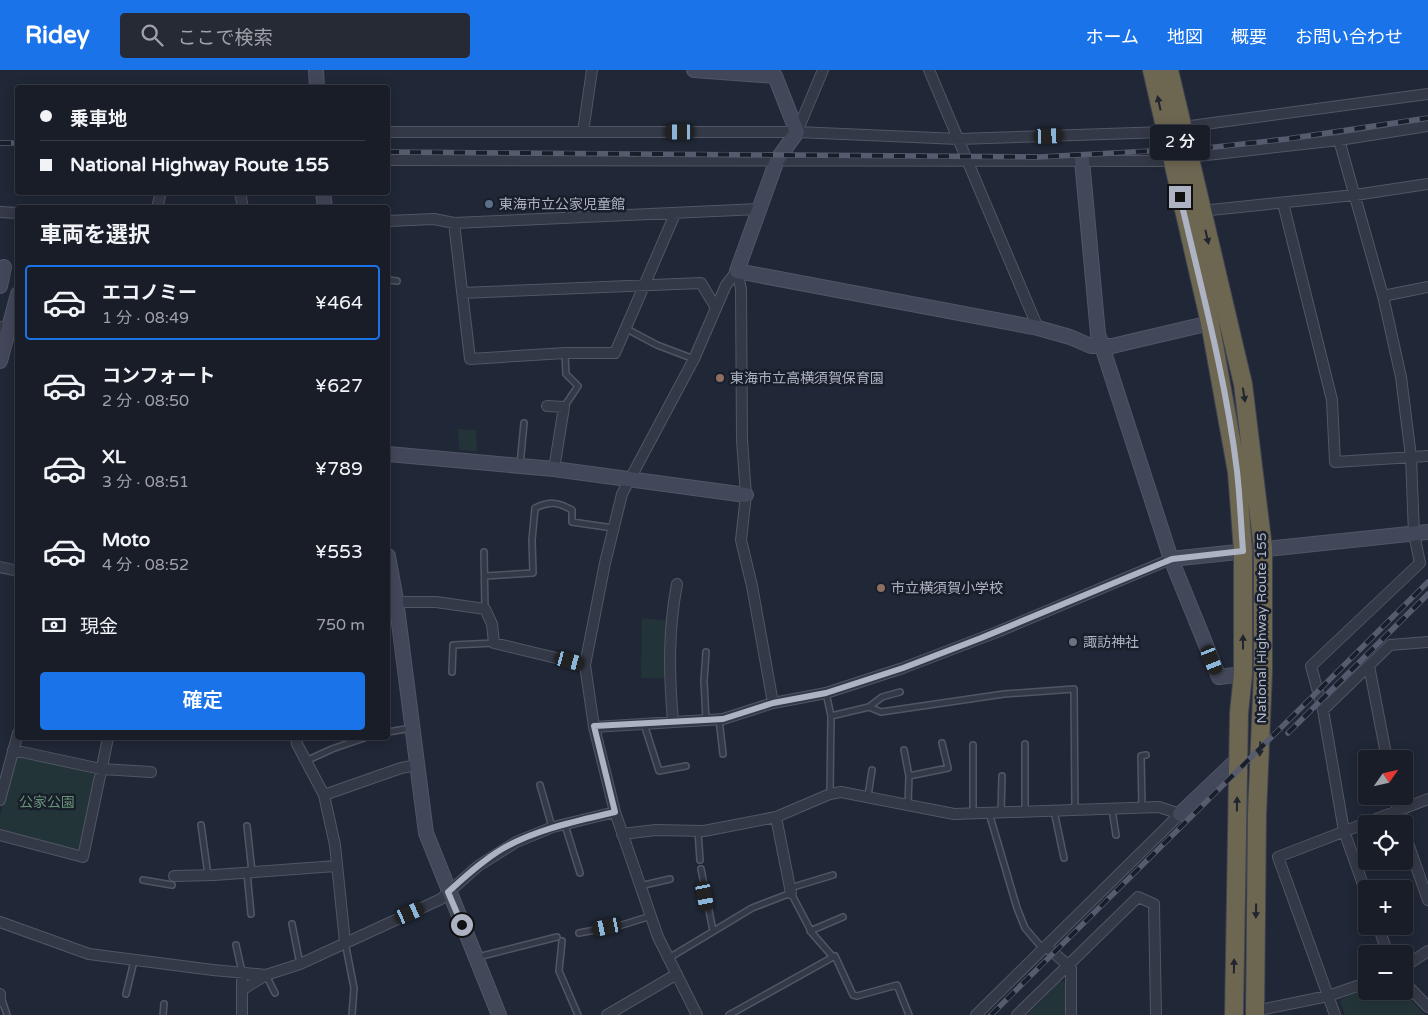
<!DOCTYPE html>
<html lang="ja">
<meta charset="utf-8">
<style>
:root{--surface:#181d28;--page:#252a34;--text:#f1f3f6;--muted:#9fa2a8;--line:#363b45;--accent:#1a73e8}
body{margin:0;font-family:"Varela Round","Noto Sans JP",sans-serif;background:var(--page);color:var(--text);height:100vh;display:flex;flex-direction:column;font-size:19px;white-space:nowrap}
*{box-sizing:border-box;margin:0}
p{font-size:16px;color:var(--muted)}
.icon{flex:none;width:28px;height:28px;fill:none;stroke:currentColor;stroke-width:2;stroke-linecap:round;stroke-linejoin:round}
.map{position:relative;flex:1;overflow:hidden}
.drawer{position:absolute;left:15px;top:135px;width:375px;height:535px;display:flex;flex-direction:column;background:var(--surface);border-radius:5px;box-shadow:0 2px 12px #0003,0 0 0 1px var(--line)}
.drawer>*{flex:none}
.banner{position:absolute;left:15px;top:15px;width:375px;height:110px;border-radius:5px;box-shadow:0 2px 12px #0003,0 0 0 1px var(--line);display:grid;align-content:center;height:110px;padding:0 25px;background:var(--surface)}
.needle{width:32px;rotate:56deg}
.controls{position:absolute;left:1358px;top:680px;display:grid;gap:10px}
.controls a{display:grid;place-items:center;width:55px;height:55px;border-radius:5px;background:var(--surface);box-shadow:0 2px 12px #0003,0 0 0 1px var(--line);font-size:25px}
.end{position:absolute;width:22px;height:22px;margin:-11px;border:6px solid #aeb3c4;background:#111;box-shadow:0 0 0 2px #111}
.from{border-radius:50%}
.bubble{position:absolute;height:35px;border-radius:5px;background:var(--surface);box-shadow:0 2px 12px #0003,0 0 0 1px var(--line);font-size:16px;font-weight:600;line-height:35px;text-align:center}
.car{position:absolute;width:15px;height:30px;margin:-15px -8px;border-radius:6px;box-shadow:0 0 4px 1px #0007;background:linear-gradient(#222 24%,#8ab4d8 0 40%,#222 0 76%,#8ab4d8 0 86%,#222 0)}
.banner b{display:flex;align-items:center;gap:18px;height:48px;font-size:19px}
.banner b+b{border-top:1px solid var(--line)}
.banner i{width:12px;height:12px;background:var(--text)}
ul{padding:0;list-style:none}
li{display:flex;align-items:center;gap:15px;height:75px;margin:0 10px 8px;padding:0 15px;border:2px solid transparent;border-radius:5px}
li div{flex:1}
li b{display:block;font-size:19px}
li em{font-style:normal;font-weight:600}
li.active{border-color:var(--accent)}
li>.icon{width:45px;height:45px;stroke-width:1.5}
h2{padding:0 25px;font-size:22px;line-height:60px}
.pay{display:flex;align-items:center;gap:12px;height:55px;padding:0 25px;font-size:19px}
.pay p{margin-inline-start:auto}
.button{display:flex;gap:10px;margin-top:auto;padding:10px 25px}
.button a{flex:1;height:58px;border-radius:5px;background:var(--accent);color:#fff;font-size:20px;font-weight:600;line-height:58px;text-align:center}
header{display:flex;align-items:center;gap:30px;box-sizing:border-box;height:70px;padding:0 25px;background:var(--accent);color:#fff}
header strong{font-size:24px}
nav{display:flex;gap:28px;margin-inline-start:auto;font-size:18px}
.search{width:350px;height:45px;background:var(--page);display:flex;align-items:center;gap:12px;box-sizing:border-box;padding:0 18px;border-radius:5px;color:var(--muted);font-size:19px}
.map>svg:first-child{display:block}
</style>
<header>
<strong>Ridey</strong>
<div class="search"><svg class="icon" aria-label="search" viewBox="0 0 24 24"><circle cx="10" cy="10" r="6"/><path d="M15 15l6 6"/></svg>ここで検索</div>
<nav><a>ホーム</a><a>地図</a><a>概要</a><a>お問い合わせ</a></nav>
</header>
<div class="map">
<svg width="1428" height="945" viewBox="0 0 1428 945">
<rect width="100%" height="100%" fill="#202736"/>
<!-- green -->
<path fill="#233438" d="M458 359 476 360 477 381 459 380Z
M642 548 670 551V608H641Z
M20 684 92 703 95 708 80 777 75 780 0 760V746L16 686Z
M1061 911 1067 914V945H1027Z
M1366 918V921H1403L1425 945H1345L1340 930Z"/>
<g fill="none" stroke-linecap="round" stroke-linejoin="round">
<!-- lane casing -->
<g stroke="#515665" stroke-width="8">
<path id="lane" d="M388 210 397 211
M625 258 657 275 694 289
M564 337 578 316 566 304 565 283
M520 395 524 353
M484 482 485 539
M485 506 533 503 532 470 535 438C550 431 558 432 572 440V452L613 458
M452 602 453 575 494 573
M826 623 831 646 830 724
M869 637 881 642 1004 624 1074 619 1075 740
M831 646 869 637 882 627 900 622
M719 649 723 684
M706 650 704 611 706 582
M644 654 659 701 686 696
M388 662 412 658
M904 680 909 706 908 734
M306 691 332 679 364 668
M909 706 948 698 942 673
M540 715 552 757
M868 726 872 700
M1142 737 1141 686 1146 685
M1112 739 1116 765
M1054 741 1064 788
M1001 742 1002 706
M1025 742V674
M973 743V675
M989 743 1017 838 1025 858 1043 879
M201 755 208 805
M565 755 580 803
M247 756 252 802
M698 761 700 790
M701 799 713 861
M247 803 251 844
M143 810 172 815
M640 816 670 809
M790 818 833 805
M292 854 300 894
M810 861 843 847
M579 863 622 855 651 846
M562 871 559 901 578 945
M345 872 354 918 352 945
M236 875 242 902
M835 886 853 925 857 926 897 915 909 945
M478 887 557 867
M669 888 752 838 791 823 812 863 833 887 729 945
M266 905 275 923
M126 924 134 891
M2 930 7 945
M163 945 164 934"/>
</g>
<!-- street casing -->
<g stroke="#515665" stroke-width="12">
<path id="street" d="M929 0 1038 258
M1183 57 1428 24
M388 62H797L959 69 1165 62
M583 62 592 0
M797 62 823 0
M1189 87 1339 70 1428 56
M388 90 1172 91
M240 122 243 138
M1283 133 1332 330 1335 392 1428 386
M157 138 161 122
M1201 141 1355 125 1428 114
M0 142 18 143
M388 151 434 149 454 153 759 139
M454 153 470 289 565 283H615L675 144
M737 201 741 219 742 370 746 425 741 470 752 516 773 633
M462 223 701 213 716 238
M1383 226 1428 217
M0 257 18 261
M547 336 564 337 554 399
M0 497 18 501
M388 532H436L485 539 492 554 494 573 585 595
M1369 596 1387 689
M1323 640 1311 596 1420 493 1414 464 1411 387 1401 307 1383 226 1339 70
M673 652C669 604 668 561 677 514
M594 657 723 649 773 633 826 623 903 598 997 562 1171 489
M296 668 297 674 324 725 335 775 345 872
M13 680 101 699 151 702
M324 725 401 698 417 695
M1394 726 1401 754
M0 730 18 663
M776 747 791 823
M1404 762 1428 830
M622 764 656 760 704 761 776 747 830 724 841 722 954 744 1159 737 1180 744 976 945
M0 765 83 787 108 668
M174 806 214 805 336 796
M1366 823 1344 761 1323 640 1390 575 1428 572
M0 852 89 884 213 900 266 905 300 894 441 829 478 796 516 772 553 757 615 742
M1378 856 1388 884
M1046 876 1071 898V945
M1404 897 1428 881
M242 902V945
M1404 912 1428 937
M242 920 266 905
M0 924V931
M1255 941 1328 926 1366 913
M607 945 677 904
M697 945 658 867 615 742 594 657 585 595 605 493 622 424 694 289 726 215 737 201
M1017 945 1138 827 1154 834 1156 945
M1335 945 1278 787 1428 729"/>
</g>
<!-- secondary casing -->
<g stroke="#515665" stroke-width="16">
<path id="secondary" d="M316 0 317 18
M694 0 775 6 797 62 777 90 737 201 1038 258 1070 267 1091 276H1112L1210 253
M1082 90 1098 264 1102 276 1171 489 1219 607 1243 604
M323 122 325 138
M0 216 4 197
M0 291 18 224
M388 384 554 399 746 425
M388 486 396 530 426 763 499 945
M1171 489 1428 462
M1180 744 1238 689"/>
</g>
<!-- highway casing -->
<g stroke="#3e4351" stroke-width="20">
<path id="highway" d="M1152 0 1210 253 1237 402 1243 481V604L1239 643 1234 945
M1169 0 1243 314 1263 478V602L1257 745 1255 945"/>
</g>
<!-- lane -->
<use href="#lane" stroke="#343947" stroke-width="5"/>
<!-- street -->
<use href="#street" stroke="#343947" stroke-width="10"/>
<!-- secondary -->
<use href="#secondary" stroke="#42475a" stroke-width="14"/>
<!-- highway -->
<use href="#highway" stroke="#6d6651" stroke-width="18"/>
<!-- rail casing -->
<g stroke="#565c6e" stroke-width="5.5">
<path id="rail" d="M0 73H18
M388 82 1039 87 1206 78 1287 69 1428 48
M1288 663 1428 524
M991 945 1428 512"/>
</g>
<!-- rail -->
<use href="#rail" stroke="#191e2b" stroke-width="4" stroke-dasharray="11" stroke-linecap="butt"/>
</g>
<!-- one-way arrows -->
<defs><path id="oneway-solid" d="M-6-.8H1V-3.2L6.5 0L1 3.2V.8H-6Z" transform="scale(1.25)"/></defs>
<g fill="#21252f">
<use href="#oneway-solid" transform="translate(1159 33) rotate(-102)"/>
<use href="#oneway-solid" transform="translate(1207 167) rotate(77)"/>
<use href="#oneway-solid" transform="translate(1244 325) rotate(81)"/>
<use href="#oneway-solid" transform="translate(1243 572) rotate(-90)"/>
<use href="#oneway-solid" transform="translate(1260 679) rotate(92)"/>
<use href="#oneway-solid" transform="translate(1237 734) rotate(-89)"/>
<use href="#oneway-solid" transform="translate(1256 841) rotate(91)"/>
<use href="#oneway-solid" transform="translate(1234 896) rotate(-89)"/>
</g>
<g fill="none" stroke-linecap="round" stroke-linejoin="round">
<!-- route -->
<path stroke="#aeb3c4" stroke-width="6" d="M462 855 448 822C466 806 482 791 502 779 536 759 577 751 615 742L594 656 723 649 773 633 826 623 903 598 981 568 1172 489 1243 481C1241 454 1240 428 1237 401 1226 309 1201 217 1180 127"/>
</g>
<!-- markers -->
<circle fill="#5c6f8a" stroke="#191e2b" stroke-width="2" cx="489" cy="134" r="5"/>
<g fill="#8d6e63" stroke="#191e2b" stroke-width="2">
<circle cx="720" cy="308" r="5"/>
<circle cx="881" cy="518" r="5"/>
</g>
<circle fill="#6b7280" stroke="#191e2b" stroke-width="2" cx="1073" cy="572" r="5"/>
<g text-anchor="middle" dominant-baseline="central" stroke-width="5" stroke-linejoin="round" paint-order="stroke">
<!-- poi labels -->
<g font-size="14" fill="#aeb3c4" stroke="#191e2b" text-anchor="start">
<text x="499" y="134">東海市立公家児童館</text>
<text x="730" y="308">東海市立高横須賀保育園</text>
<text x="891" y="518">市立横須賀小学校</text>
<text x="1083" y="572">諏訪神社</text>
</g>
<!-- street labels -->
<g font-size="14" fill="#aeb3c4" stroke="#191e2b">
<text transform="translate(1261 558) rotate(-90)">National Highway Route 155</text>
</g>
<!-- park labels -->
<g font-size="14" fill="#679377" stroke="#191e2b">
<text x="47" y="732">公家公園</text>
</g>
</g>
</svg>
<div class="controls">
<a><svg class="needle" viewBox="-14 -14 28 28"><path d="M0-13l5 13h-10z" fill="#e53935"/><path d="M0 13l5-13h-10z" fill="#9fa2a8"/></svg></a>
<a><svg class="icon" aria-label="locate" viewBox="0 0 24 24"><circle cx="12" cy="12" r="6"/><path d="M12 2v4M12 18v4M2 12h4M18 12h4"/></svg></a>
<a>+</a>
<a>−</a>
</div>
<i class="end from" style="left:462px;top:855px"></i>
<i class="end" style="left:1180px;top:127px"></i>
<div class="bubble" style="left:1150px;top:55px;width:60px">2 分</div>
<i class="car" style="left:680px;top:62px;rotate:270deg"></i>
<i class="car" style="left:1049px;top:66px;rotate:88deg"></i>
<i class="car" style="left:1212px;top:590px;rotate:158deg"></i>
<i class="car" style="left:570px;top:591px;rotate:105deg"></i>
<i class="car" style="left:705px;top:826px;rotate:169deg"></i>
<i class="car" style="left:410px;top:843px;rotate:66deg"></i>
<i class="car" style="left:607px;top:857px;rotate:258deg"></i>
<div class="banner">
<b><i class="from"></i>乗車地</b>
<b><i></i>National Highway Route 155</b>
</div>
<section class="drawer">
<h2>車両を選択</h2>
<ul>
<li class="active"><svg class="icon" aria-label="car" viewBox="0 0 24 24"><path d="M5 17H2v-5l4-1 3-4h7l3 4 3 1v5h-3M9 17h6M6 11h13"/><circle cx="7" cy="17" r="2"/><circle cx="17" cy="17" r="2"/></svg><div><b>エコノミー</b><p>1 分 · 08:49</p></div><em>¥464</em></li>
<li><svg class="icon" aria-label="car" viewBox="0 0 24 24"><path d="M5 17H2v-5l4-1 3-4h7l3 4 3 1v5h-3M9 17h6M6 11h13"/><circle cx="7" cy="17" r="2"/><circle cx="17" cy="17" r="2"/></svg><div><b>コンフォート</b><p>2 分 · 08:50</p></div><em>¥627</em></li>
<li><svg class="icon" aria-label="car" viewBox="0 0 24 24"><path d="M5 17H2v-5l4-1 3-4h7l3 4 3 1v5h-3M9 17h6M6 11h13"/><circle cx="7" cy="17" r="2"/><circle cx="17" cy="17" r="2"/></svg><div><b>XL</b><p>3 分 · 08:51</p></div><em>¥789</em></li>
<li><svg class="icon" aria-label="car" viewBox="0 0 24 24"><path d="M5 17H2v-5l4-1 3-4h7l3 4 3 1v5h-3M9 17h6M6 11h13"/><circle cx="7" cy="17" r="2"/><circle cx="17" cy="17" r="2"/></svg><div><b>Moto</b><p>4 分 · 08:52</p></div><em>¥553</em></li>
</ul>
<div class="pay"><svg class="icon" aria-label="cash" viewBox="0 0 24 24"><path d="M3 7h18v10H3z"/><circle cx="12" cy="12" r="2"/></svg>現金<p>750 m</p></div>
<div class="button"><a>確定</a></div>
</section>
</div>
